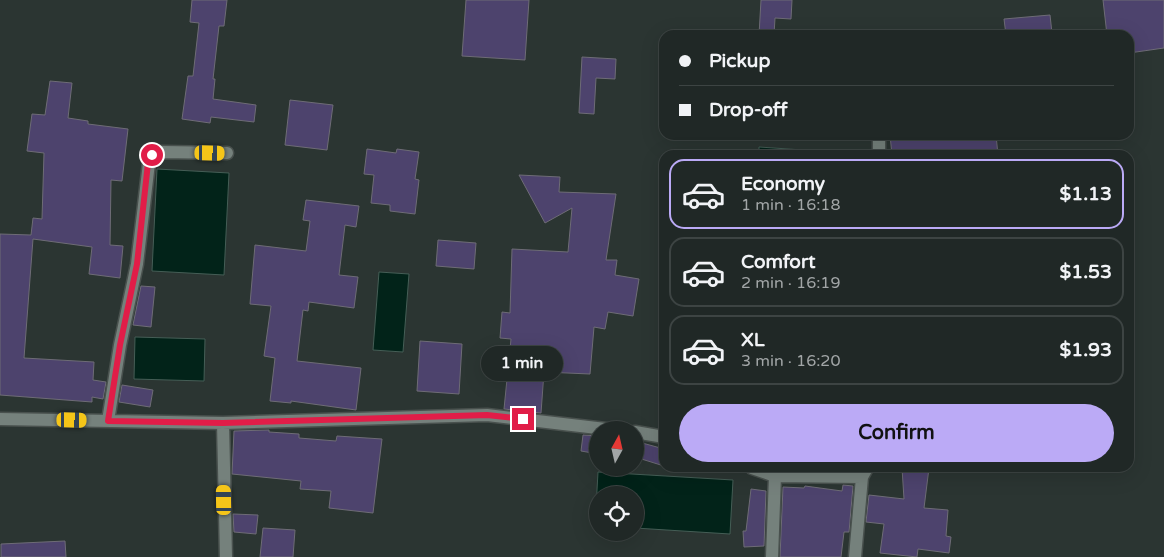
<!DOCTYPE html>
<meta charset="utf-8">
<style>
:root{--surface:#202826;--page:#2d3432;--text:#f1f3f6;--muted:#a2a6a7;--line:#3d4443;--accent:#bbaaf6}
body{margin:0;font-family:"Varela Round",sans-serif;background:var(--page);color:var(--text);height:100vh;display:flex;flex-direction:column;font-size:19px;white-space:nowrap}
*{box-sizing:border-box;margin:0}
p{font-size:16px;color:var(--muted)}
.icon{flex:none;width:28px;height:28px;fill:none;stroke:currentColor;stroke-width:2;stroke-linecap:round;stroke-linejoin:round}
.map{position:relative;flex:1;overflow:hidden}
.drawer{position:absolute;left:659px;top:150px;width:475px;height:322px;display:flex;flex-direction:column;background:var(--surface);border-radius:15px;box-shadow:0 5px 20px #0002,0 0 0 1px var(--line)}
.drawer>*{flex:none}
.hud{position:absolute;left:659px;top:30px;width:475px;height:110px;border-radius:15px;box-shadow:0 5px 20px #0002,0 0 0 1px var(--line);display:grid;align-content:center;height:110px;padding:0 20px;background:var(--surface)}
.needle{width:32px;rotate:8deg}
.buttons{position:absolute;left:589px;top:421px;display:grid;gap:10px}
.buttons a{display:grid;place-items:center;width:55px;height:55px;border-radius:50%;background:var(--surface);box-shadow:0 5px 20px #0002,0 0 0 1px var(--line);font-size:25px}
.end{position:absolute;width:22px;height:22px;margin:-11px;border:6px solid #e11d48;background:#fff;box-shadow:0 0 0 2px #fff}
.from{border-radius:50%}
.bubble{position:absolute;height:35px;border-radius:18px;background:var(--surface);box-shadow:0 5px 20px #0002,0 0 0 1px var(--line);font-size:16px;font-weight:700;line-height:35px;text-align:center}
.car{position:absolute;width:15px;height:30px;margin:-15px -8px;border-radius:6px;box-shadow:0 0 4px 1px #0007;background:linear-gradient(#f5c518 24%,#345 0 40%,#f5c518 0 76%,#345 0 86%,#f5c518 0)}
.hud b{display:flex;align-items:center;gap:18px;height:48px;font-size:19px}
.hud b+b{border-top:1px solid var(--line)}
.hud i{width:12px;height:12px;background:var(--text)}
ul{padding:9px 0 0;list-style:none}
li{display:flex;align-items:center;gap:15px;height:70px;margin:0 10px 8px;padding:0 10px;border:2px solid var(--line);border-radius:15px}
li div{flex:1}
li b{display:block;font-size:19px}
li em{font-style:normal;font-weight:700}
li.on{border-color:var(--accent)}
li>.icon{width:45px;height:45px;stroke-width:1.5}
.action{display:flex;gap:10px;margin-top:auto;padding:10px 20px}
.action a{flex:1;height:58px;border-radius:30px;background:var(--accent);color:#111;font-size:20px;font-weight:700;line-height:58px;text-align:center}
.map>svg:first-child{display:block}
</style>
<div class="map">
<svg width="1164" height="557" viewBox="0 0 1164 557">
<rect width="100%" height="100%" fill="#2b3532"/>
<!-- water -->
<path fill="#022319" stroke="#455e56" d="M759 147 861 154V155H759Z
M157 169 229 173 224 275 152 271Z
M379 272 409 274 403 352 373 350Z
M135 337 205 339 204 381 134 379Z
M598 472 733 480 730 534 635 528V495H598L597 526H595Z"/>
<!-- building -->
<path fill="#4d436d" stroke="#6e6c76" d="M192 0H227L224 26H219L213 79H215L213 99 256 105 254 122 211 117 210 123 182 119 188 76H193L199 23 190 22Z
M466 0H529L525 60 462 56Z
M761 0H792L791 19 775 18 774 35H759Z
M1103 0H1164V48L1129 53V35H1107Z
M1050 15 1052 33 1006 35 1004 19Z
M582 57 616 59 615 79 596 78 594 114 579 113Z
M50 81 72 83 68 118 88 121V124L128 129 122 181 111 180 110 245 123 246 120 278 89 274 92 247 33 239 24 358 94 362 93 380 106 382 103 399 92 397V402L0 395V234L31 235 33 218 42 219 44 153 27 151 32 114 45 115Z
M290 100 333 105 327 150 285 145Z
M890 135H950V138L996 135 998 155H892Z
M367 149 396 153 397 149 419 152 415 179 419 180 415 214 390 211V205L371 203 374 175 364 174Z
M519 175 560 177 559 192 616 194 606 260H617L615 275 639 279 633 316 608 312 605 329 594 327 590 374 544 372 541 413 504 409 511 339 500 338 502 312 510 313 512 249 568 252 572 208 545 223Z
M306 200 359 206 356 227 345 225 339 275 358 277 354 308 309 302 308 311 303 310 297 361 361 368 356 410 291 401V403L270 401 275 358 264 356 271 306 250 304 255 245 306 251 310 221 303 220Z
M438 240 476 243 474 269 436 266Z
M141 286 155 287 151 327 133 325Z
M420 341 462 344 459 394 417 391Z
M122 385 153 390 150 407 119 402Z
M269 430V432L299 434V438L336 441 337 436 382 439 373 513 329 508 331 491 300 489 301 481 232 474 234 431Z
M583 435 598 436V454L581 451Z
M635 441 664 449V466L635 457Z
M902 468H929L924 508 948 510 946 536 951 537 949 553 918 549 917 557 880 553 884 524 866 522 869 495 904 499Z
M843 485 853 486 849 532H844L841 557H780L783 487 804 488 805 486 842 491Z
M751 489 766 491 764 546 744 547 743 531H746Z
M233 514 258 515 256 534 234 532Z
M263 528 295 530 293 557H260Z
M65 541 66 557H1V544Z"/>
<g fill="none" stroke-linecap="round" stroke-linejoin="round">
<!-- street casing -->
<g stroke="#49514e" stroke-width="15">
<path id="street" d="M879 135V155
M0 419 223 423 487 415 614 430
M108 421 120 345 137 264 149 163 152 155 162 152 227 153
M223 423 226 557
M635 432 664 437
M752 468 775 476 862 477
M772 557 775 476
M855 557 862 477 867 468"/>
</g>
<!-- street -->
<use href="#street" stroke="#75817c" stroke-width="12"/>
</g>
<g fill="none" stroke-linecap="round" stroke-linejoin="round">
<!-- route -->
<path stroke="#e11d48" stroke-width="6" d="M152 155 148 163 137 264 120 345 108 421 223 423 487 415 523 419"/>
</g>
</svg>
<div class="buttons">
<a><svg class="needle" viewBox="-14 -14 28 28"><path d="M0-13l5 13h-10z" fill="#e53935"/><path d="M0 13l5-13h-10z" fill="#a2a6a7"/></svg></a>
<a><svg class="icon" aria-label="locate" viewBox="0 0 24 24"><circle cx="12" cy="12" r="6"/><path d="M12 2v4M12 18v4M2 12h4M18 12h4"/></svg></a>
</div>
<i class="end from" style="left:152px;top:155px"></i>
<i class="end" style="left:523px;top:419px"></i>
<div class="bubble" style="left:481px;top:346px;width:82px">1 min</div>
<i class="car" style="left:210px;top:153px;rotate:91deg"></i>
<i class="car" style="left:72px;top:420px;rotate:91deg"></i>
<i class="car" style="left:224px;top:500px;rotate:359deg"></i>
<div class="hud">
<b><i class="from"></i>Pickup</b>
<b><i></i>Drop-off</b>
</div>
<section class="drawer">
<ul>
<li class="on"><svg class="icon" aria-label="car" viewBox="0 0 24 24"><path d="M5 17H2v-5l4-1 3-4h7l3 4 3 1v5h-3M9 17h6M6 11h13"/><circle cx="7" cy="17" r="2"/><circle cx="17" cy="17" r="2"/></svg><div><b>Economy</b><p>1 min · 16:18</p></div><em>$1.13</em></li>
<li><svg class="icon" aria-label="car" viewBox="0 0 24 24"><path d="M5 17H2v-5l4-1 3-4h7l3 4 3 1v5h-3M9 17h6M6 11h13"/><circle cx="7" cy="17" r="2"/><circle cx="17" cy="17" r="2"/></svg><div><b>Comfort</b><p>2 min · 16:19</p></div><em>$1.53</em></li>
<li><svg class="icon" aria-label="car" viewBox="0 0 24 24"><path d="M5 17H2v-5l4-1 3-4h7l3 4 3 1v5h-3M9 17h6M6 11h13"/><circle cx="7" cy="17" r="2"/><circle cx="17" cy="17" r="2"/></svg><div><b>XL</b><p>3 min · 16:20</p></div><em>$1.93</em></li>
</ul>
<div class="action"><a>Confirm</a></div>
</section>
</div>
